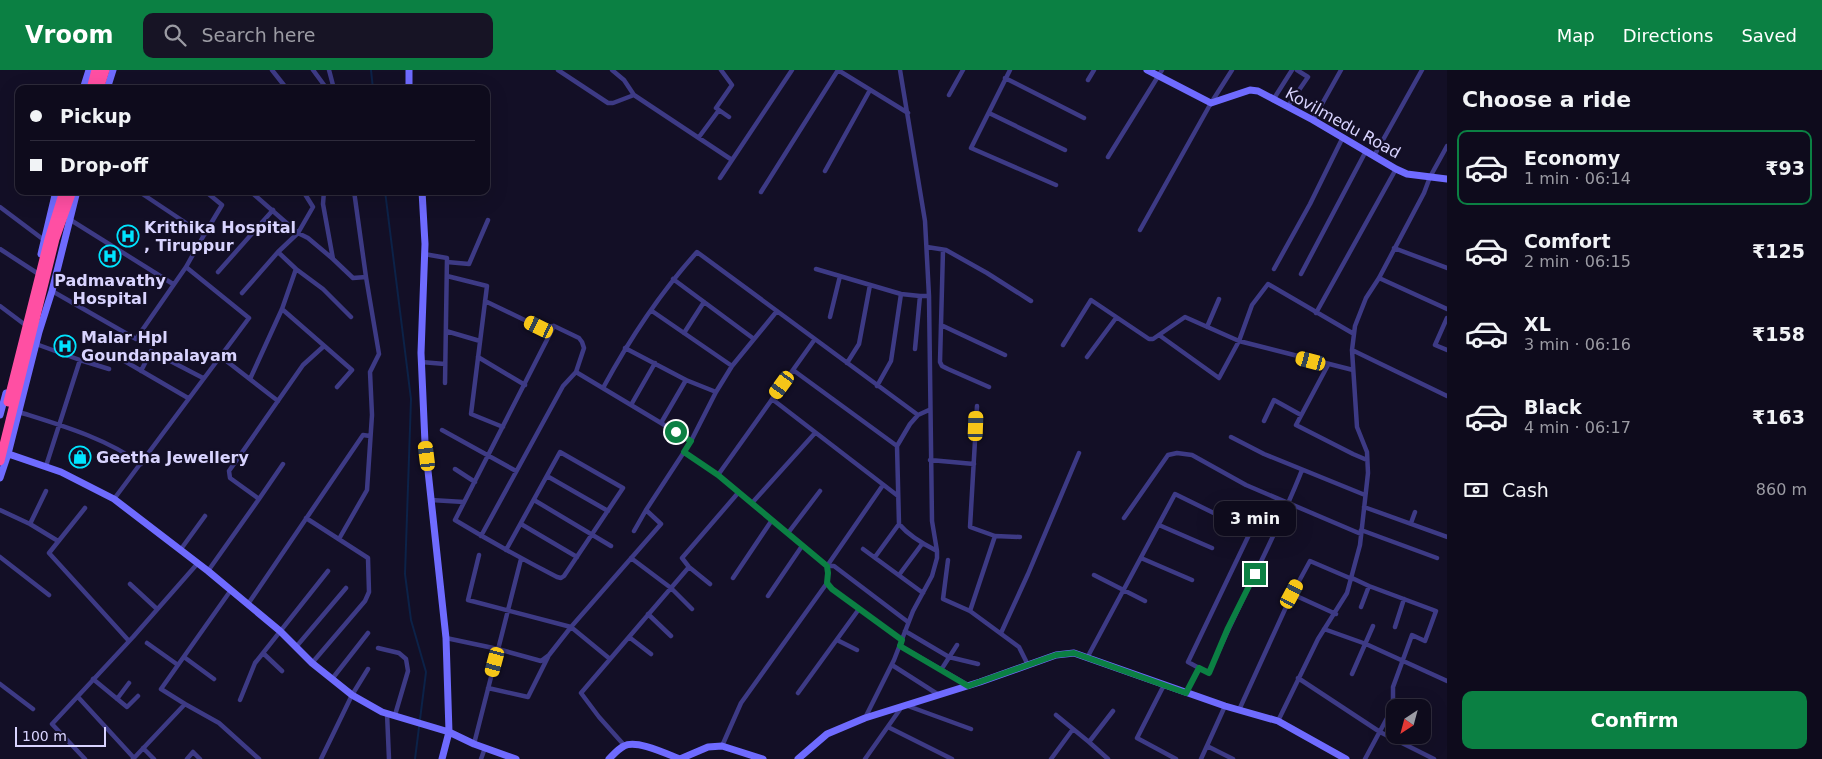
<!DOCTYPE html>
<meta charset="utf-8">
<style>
:root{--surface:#0e0b1c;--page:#171425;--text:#f1f3f6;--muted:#9b9ba3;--line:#2e2b3b;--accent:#0b8043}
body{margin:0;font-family:"DejaVu Sans",sans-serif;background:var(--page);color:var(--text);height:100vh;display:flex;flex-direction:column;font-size:19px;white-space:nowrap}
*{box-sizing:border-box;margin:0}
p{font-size:16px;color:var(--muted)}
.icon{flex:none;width:28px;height:28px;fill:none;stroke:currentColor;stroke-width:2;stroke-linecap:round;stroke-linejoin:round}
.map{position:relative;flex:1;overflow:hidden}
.side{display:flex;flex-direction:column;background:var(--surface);width:375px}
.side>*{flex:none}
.hud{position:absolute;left:15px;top:15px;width:475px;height:110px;border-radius:10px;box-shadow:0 5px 20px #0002,0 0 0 1px var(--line);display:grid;align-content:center;height:110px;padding:0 15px;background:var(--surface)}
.needle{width:32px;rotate:216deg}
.fabs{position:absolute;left:1386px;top:629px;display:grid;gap:10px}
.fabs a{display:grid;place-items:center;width:45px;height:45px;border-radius:10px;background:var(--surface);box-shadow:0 5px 20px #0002,0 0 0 1px var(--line);font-size:25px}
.scale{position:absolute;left:15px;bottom:12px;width:91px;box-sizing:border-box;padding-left:5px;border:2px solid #d9d4ff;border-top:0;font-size:14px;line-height:18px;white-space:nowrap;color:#d9d4ff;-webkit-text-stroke:4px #130f26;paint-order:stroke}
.end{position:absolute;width:22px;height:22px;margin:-11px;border:6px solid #0b8043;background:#fff;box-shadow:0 0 0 2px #fff}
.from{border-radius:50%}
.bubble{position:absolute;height:35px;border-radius:10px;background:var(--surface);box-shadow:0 5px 20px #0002,0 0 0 1px var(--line);font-size:16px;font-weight:600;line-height:35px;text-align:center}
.car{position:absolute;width:15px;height:30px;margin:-15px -8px;border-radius:6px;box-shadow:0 0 4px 1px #0007;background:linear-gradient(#f5c518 24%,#345 0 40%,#f5c518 0 76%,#345 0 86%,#f5c518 0)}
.hud b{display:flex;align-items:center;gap:18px;height:48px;font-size:19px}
.hud b+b{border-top:1px solid var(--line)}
.hud i{width:12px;height:12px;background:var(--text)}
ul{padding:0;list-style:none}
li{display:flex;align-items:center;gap:15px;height:75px;margin:0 10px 8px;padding:0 5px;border:2px solid transparent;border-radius:10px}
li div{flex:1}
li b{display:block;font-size:19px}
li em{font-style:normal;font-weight:600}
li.active{border-color:var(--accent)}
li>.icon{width:45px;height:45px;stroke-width:1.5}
h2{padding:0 15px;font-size:22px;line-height:60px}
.pay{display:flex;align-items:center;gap:12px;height:55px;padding:0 15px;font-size:19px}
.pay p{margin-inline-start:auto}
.cta{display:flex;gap:10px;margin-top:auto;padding:10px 15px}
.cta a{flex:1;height:58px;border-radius:10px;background:var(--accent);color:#fff;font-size:20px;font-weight:600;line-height:58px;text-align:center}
header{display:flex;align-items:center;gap:30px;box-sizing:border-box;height:70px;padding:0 25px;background:var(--accent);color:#fff}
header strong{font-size:24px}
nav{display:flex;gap:28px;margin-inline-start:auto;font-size:18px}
.search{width:350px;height:45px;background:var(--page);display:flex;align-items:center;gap:12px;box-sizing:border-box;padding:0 18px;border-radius:10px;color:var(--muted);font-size:19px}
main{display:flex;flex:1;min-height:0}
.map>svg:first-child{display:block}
</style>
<header>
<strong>Vroom</strong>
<div class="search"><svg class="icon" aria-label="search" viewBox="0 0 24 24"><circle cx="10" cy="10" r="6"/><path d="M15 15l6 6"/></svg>Search here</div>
<nav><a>Map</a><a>Directions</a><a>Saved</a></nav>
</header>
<main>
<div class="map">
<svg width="1447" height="689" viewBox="0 0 1447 689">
<rect width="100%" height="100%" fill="#130f26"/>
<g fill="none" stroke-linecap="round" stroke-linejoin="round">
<!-- stream -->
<path stroke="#0c2248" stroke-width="2" d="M371 0 373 19
M385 121 411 329 405 504 411 550 426 602 415 689"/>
<!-- street -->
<path stroke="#3d3a85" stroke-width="4.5" d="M272 0 287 19
M313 0 327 19
M329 0 334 19
M558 0 608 33H613L634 25
M612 0 624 10 634 25 732 90
M721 0 732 15 716 38 729 47
M838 0 908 43
M900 0 925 151 929 226 932 451 937 481
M1010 0 971 78 1056 115
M1005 8 1084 48
M1088 10 1094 0
M949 25 963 0
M1273 30 1292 0
M1288 36 1308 7 1297 0
M989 43 1065 80
M1313 50 1341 0
M699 67 719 40
M1374 86 1422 0
M1108 87 1162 0
M825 101 870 20
M720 108 792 0
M138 121 204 165 222 135 205 121
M250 121 298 163 308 168 333 189
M324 121 323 134 333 189 353 208 366 207 379 284 370 302 372 345 367 420 339 469
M354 121 366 207
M761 122 838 0
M0 137 44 170
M69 149 173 214
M1140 160 1211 33 1232 0
M927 177 946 180 987 203 1031 231
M1394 178 1447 198
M0 179 37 203
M943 180 940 292 942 296 948 299 989 317
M424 184 447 188 445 313
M447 192 469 194 488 150
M296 199 323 219 351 247
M816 199 901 224 920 226
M1274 199 1310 134 1343 67
M218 202 273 140
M1301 204 1366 81
M447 206 487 216 471 344 503 357
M1379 208 1447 239
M673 209 754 269
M52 221 136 269 186 197 204 165
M242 223 278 182
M485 231 539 257 554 256 579 268 582 272 584 278 576 302
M0 236 24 254
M282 239 352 300 337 317
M652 241 732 296
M1316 243 1396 99
M830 247 840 206
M1447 248 1435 275 1447 280
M941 255 1005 285
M1207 257 1219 229
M446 261 480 271
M684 263 704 232
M1159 265 1219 308 1239 271 1252 235 1268 214 1354 264
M36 274 80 290
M1063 275 1091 230 1149 269H1153L1185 247 1239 271 1353 300
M625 278 686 310 716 322
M915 279 920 226H929
M1352 280 1447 326
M220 286 278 331
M478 287 525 315
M1087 287 1116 248
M121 289 188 328
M421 292 445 294
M847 293 859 274 870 215
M1328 295 1296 355 1353 384 1367 390
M793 300 897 376
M141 301 151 281 203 308
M250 309 282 239 296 199 278 182 298 163 313 137 303 121
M877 316 891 291 901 224
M603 318C629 270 660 223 697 182L918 345
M772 329 898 426
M631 335 655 293
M19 342C60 355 106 368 141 394
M1264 351 1274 330 1301 345
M661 353 686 310
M442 360 516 401
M1231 367 1264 384 1365 425
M691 371 716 322 732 296 777 241
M930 390 974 394
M46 396 80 290 109 299
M455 399 475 412
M718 405 815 269
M547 406 608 441
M883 415 827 496 828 503 827 513 832 519 902 570
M114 429 249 248 186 197
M259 429 283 394
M431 430 464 432
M534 430 611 476
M752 433 815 363
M1364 437 1447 467
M85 438 49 483 129 571
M0 440 30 454 58 471
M306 448 368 488 369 522 365 531 312 593
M1124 448 1168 385 1177 383 1192 385 1246 415 1361 464
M1411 453 1415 442
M30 454 46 421
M521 454 577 487
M1159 455 1212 478
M1361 460 1437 488
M634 461 646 440 684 382
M788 463 820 421
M481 466 563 316 576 302 691 371 684 382 718 405 827 496H834L908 552
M995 466 1020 467
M181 479 205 446
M863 479 923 523
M506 480 560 382 623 418 564 506 561 508 557 507C522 489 488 470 455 450L554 256
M479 485 468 530 571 557 661 454 646 440
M0 487 49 525
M875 487 899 454
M631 488 671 518 692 539
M1141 488 1192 510
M948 490 943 529 970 541 1019 577 1028 595
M208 501 259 429 230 408 229 401 303 295 324 276
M899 505 922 474
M1094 505 1145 531
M733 508 772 450
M1352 508 1369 516 1436 541 1425 571 1412 565 1393 617V637L1365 689
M130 514 157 539
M710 514 689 497 682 488 738 423
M1292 524 1336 544
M768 526 802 476
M248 534 363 365 370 366
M1361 537 1369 516
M970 541 995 466 970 457 977 336
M648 544 671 566
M1395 557 1404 529
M1324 559 1366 574 1447 611
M905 561 949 587 978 594
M1001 563 1028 504 1079 383
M629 567 651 584
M446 568 498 579 541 591 549 585 571 557 610 589
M837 570 857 580
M147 573 178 595
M900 576 968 615
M296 577 346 518
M378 578 399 583 406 589 408 601 395 645
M263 583 282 601
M184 587 214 609
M1087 588 1175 424 1228 450
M892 595 939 625
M1199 598 1188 592 1258 446
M941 600 957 575
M1352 604 1373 556
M1298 608 1380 662 1434 689
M93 609 127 637 138 626
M332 609 368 563
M0 614 33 639
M1164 615 1137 668 1176 689
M488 618 528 627 548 587
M798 623 859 539
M1186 623 1199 598 1209 603C1238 534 1275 469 1302 400
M78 627 134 688 133 689
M117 629 129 613
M240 630 255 593 328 501
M185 634 161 619 231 520
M908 636 971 659
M1239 640 1292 524 1310 491 1352 509
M387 643 389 689
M1056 645 1089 672
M865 648 894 590 913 541 932 506 937 488V481C923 474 909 466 899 454L897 376 910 354 918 345 929 340
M1278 651 1318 569 1347 523 1360 475 1368 403 1367 382 1357 357 1352 280 1355 256 1366 228 1379 208 1424 123 1430 107 1447 76
M888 657 952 689
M474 674 521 489
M624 675 599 647 581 623 689 497
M722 676 741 633 827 513
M1207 676 1233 689
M143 678 154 689
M134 688 185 634 219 653 259 689
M85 689 52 654 133 567 198 493
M187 689 193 682 200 689
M321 689 352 625 368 599
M481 689 485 678
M865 689 901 638
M1051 689 1073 659
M1108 689 1089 672 1113 641
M1201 689 1225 636"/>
<!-- secondary -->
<path stroke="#6f6bff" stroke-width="7" d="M1147 0 1211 33 1250 20 1258 21 1313 50 1396 99 1407 104 1447 109
M83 19 89 0
M107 19 113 0
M409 19V0
M422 121 425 174 421 283 425 373 446 568 449 662 442 689
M41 184 56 121
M0 345 6 323
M0 381 61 402 114 429 208 501 280 561 312 593 352 625 382 642 449 662 474 674 516 689
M0 408 8 384 39 262 52 221 77 121
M609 689C613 685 618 679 624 676 636 669 667 684 680 689L708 677 722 676 763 689
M798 689 827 664 865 648 980 612 1056 585 1074 583 1225 636 1278 651 1346 689"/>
<!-- highway -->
<path stroke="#ff4fa3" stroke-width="9" d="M91 19 96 0
M99 19 105 0
M8 332 49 169 64 121
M0 391 55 169 72 121"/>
</g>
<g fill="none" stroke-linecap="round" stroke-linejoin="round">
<!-- route -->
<path stroke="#0b8043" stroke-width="6" d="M676 362 691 371 684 382 718 405 827 496 828 503 827 513 832 519 902 570 900 576 968 616 1056 585 1074 583 1186 623 1199 598 1209 603 1228 558 1255 504"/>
</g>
<!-- icons -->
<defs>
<g id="hospital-ring" transform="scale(1.125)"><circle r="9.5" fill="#130f26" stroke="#00e5ff" stroke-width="1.5"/><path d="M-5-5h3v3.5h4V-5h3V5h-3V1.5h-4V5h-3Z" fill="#00e5ff"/></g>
<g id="shop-ring" transform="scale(1.125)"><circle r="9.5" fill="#130f26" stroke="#00e5ff" stroke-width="1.5"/><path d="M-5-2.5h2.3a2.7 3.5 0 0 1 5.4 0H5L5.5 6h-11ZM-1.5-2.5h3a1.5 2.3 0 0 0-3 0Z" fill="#00e5ff"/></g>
</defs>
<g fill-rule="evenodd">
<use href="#hospital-ring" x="128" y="166"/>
<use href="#hospital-ring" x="110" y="186"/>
<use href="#hospital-ring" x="65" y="276"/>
<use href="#shop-ring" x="80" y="387"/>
</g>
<g text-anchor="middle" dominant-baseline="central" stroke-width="4.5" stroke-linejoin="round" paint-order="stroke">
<!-- street labels -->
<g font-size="16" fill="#d9d4ff" stroke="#130f26">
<text transform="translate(1343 53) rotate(29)">Kovilmedu Road</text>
</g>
<!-- poi labels -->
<g font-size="16" font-weight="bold" fill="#d9d4ff" stroke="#130f26" text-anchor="start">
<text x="144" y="157">Krithika Hospital<tspan x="144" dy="18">, Tiruppur</tspan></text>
<text x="110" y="210" text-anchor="middle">Padmavathy<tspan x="110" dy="18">Hospital</tspan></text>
<text x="81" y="267">Malar Hpl<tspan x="81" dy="18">Goundanpalayam</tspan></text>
<text x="96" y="387">Geetha Jewellery</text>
</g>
</g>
</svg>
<div class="fabs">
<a><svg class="needle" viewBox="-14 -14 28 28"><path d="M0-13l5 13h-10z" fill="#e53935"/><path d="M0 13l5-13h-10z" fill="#9b9ba3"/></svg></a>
</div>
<div class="scale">100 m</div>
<i class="end from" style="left:676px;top:362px"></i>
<i class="end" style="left:1255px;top:504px"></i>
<div class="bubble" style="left:1214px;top:431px;width:82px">3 min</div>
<i class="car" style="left:539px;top:257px;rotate:296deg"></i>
<i class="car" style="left:1311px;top:291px;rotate:285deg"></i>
<i class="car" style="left:782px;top:315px;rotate:216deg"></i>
<i class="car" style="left:976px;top:356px;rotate:2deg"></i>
<i class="car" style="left:427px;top:386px;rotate:353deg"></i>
<i class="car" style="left:1292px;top:524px;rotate:28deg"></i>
<i class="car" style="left:495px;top:592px;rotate:195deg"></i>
<div class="hud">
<b><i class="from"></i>Pickup</b>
<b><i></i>Drop-off</b>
</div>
</div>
<section class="side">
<h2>Choose a ride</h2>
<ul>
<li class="active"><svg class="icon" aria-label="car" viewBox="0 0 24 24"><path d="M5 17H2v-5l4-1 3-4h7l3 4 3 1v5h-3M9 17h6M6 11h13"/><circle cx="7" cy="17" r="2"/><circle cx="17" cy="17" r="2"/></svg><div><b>Economy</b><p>1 min · 06:14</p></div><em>₹93</em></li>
<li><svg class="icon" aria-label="car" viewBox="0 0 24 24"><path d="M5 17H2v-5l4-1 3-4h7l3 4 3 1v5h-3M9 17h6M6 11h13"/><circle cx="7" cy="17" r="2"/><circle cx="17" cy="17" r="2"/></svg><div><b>Comfort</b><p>2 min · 06:15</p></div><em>₹125</em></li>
<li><svg class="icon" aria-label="car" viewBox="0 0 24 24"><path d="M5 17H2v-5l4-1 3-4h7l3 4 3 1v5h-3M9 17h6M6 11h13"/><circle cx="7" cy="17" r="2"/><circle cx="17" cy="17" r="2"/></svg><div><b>XL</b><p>3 min · 06:16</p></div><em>₹158</em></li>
<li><svg class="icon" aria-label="car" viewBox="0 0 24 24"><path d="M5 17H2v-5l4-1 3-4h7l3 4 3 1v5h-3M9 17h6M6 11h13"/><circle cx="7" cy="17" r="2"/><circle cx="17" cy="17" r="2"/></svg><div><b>Black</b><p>4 min · 06:17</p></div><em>₹163</em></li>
</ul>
<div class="pay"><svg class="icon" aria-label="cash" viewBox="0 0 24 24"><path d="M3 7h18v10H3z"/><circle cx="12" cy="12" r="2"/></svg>Cash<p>860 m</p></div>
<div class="cta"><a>Confirm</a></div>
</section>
</main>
